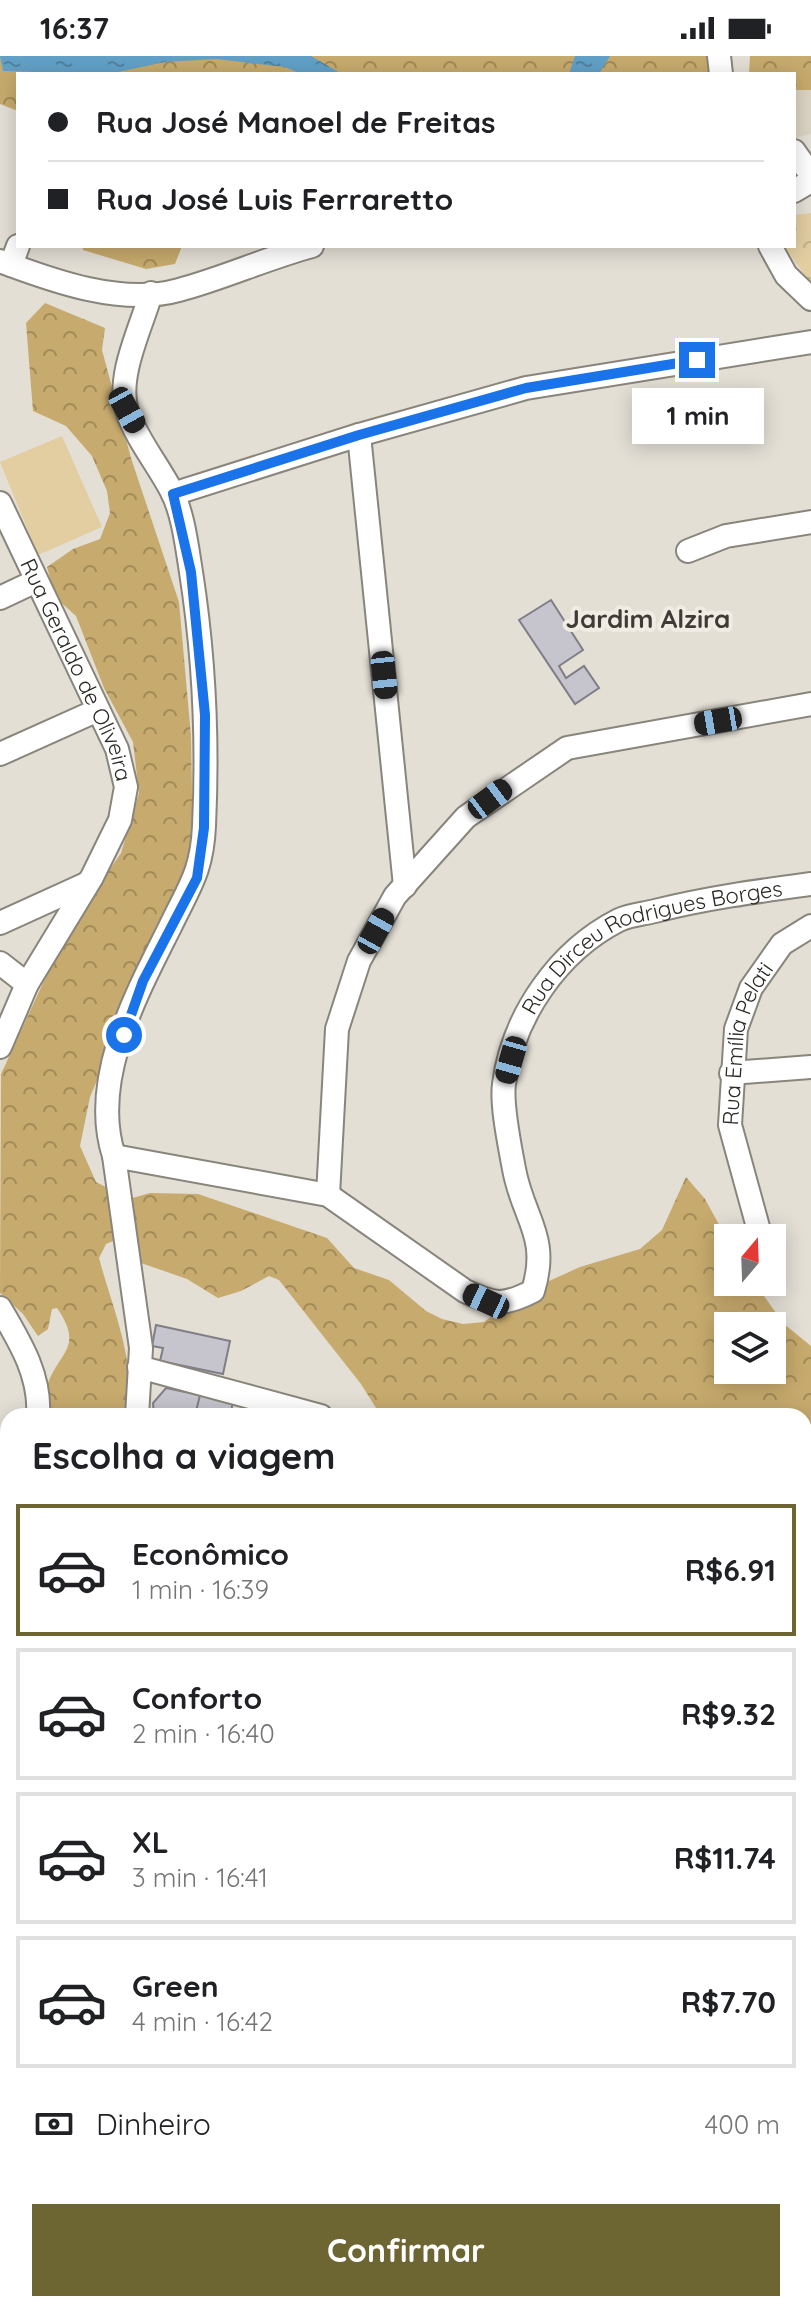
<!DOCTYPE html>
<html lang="pt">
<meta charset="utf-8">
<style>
:root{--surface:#fff;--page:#f2f2f2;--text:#202124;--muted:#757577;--line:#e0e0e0;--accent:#6d6632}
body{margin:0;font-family:Quicksand,sans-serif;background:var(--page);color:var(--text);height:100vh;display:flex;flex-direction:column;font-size:30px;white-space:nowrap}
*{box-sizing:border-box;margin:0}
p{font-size:26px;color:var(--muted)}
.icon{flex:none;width:44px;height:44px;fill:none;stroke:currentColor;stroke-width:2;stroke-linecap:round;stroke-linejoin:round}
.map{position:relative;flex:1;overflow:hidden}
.sheet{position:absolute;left:0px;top:1352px;width:812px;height:904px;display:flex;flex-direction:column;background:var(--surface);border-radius:24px 24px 0 0;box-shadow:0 4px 20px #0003}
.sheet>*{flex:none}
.banner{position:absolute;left:16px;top:16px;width:780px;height:176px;border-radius:0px;box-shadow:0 4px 20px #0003;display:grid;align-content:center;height:176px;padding:0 32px;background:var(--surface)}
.needle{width:52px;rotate:19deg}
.tools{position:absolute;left:714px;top:1168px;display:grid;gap:16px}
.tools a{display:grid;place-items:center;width:72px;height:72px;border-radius:0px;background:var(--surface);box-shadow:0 4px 20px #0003;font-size:40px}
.end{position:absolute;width:36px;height:36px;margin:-18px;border:10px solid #1a73e8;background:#fff;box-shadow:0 0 0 4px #fff}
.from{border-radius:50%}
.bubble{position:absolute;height:56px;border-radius:0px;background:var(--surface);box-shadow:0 4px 20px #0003;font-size:26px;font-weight:800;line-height:56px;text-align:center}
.car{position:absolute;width:24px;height:48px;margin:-24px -12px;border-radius:10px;box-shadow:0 0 6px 2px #0007;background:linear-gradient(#222 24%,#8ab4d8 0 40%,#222 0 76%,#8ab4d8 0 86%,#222 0)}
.banner b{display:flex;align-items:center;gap:28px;height:76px;font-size:30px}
.banner b+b{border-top:2px solid var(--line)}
.banner i{width:20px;height:20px;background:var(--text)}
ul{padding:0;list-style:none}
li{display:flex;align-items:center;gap:24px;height:132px;margin:0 16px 12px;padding:0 16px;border:4px solid var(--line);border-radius:0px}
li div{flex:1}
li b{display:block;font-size:30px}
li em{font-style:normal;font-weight:800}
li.active{border-color:var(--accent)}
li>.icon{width:72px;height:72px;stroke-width:1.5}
h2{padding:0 32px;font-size:36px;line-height:96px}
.pay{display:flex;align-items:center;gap:20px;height:88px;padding:0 32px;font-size:30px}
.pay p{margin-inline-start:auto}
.button{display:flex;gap:16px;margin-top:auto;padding:16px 32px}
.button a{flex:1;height:92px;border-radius:0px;background:var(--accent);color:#fff;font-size:32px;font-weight:800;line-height:92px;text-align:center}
.status{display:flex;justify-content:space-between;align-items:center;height:56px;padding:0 40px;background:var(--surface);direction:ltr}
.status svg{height:22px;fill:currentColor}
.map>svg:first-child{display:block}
</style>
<div class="status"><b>16:37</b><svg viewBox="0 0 49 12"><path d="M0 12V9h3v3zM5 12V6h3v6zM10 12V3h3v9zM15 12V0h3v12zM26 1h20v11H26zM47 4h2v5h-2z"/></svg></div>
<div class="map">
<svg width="811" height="2256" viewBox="0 0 811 2256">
<defs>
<pattern id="forest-crowns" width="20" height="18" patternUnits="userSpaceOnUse" patternTransform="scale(2)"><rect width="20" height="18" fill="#c7aa6d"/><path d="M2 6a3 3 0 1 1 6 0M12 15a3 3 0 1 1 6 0" fill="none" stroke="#a28b59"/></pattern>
<pattern id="park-crowns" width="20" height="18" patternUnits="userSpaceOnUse" patternTransform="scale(2)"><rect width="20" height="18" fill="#e3cea2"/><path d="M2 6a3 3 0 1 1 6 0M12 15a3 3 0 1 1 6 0" fill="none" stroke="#c3b18b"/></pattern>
<pattern id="water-ripples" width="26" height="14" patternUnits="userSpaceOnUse" patternTransform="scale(2)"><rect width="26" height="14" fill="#62a0c7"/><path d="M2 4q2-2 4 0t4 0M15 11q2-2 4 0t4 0" fill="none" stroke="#5183a1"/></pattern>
</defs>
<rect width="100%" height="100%" fill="#e3dfd5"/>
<!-- built -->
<path fill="#dcd4c4" d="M811 25V78L794 82V27Z"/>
<!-- green -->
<path fill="#e3cea2" d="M62 380 102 471 38 499 0 406Z"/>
<!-- forest -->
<path fill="url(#forest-crowns)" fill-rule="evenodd" d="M0 0H718L721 18H18V55L0 48Z
M750 0H811V34H794V18H749Z
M83 190H182L175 208 146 213 83 194Z
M45 247 105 272 102 294 131 402 179 546 191 680 193 798 90 1041 80 1090 96 1126 129 1143 150 1137 198 1138 327 1182 354 1212 389 1224 426 1255 442 1263 463 1268 484 1266 527 1235 580 1211 640 1193 662 1174 686 1121 705 1143 728 1185V1226H754L784 1268 811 1290V1500L804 1494V1360H381L361 1328 279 1224 269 1220 241 1235 218 1242 187 1223 141 1207 113 1185 106 1188 99 1202C110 1245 142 1319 124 1360H43C44 1352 44 1342 46 1334 56 1296 86 1294 57 1252L52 1253 48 1273 38 1280 23 1258 0 1237 1 1018 67 875 121 797 139 737 133 686 104 632 76 560 55 541 47 511 73 493 100 483 110 457 107 435 92 400 66 370 33 355 26 267ZM728 1270H772V1314H728Z
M8 1446V1594L0 1574V1453Z
M8 1896V2240L0 2202V1901Z
M10 2248H371L391 2256H11Z
M472 2248H590L565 2256H476Z"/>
<!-- park -->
<path fill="url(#park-crowns)" d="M811 157V228L784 190H794V159Z"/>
<!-- water -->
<path fill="url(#water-ripples)" d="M0 0H311L342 18H301L285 11 216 3 165 6 109 18 3 15Z
M575 0H610L599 18H569Z"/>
<!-- building -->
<path fill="#c6c5ce" stroke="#7f7e87" stroke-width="2" d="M551 544 583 594 559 610 566 622 584 610 599 632 575 648 519 564Z
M156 1269 230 1285 223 1318 160 1305 163 1292 152 1290Z
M166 1332 200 1339 195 1360H154L153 1347Z
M200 1339 233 1346 230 1360H195Z"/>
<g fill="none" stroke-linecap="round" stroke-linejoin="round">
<!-- minor casing -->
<g stroke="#89857c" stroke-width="26">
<g id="minor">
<path d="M719 0 721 18"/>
<path d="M794 95 811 119"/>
<path d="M794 135 811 125"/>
<path d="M770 190 786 219 811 243"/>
<path d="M0 205C53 225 122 250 179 234 224 222 267 202 312 190"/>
<path d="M11 209 18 190"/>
<path d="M359 379 405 830"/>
<path d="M173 438 359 379 526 332 811 286"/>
<path id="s1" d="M0 447 117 693 126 731 120 764 92 821 27 928 0 991"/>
<path d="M688 495 726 480 811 466"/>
<path d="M0 542 36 525"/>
<path d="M0 698 98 654"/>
<path d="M0 867 88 827"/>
<path d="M0 907 27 928"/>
<path d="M731 1017 811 1011"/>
<path id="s2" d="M114 1100 328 1139 465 1235C494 1249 504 1250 533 1235 550 1180 523 1163 514 1113 510 1091 501 1049 504 1028 513 960 558 895 619 864 630 859 643 858 655 855 706 842 759 835 811 828"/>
<path d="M328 1139 337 973 359 905 395 840 466 761 567 692 811 648"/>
<path id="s3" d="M758 1171 730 1069 736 973 751 932 782 888 811 870"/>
<path d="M0 1252C20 1286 41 1320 38 1360"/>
<path d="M139 1311 321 1360"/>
<path d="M137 1360 141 1292 114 1100C89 1024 137 937 170 871 189 831 202 816 204 770 208 686 204 599 191 516 187 491 183 456 171 434 158 409 136 382 127 355 116 320 142 270 151 237"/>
<path d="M0 1388 8 1389"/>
<path d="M0 1708 8 1641"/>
<path d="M0 2164 8 2218"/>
<path d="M13 2248 14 2256"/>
</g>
</g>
<!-- minor -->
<use href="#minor" stroke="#fff" stroke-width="22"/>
</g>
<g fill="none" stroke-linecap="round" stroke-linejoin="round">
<!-- route -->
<path stroke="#1a73e8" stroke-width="10" d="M124 979 143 925 197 822 204 772 205 659 191 516 173 438 359 379 526 332 697 304"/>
</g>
<g text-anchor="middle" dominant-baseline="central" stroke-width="8" stroke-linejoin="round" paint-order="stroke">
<!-- street labels -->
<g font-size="22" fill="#2c2a26" stroke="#f0ece3">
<text stroke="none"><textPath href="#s1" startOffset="184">Rua Geraldo de Oliveira</textPath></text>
<text stroke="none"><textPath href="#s2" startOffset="894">Rua Dirceu Rodrigues Borges</textPath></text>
<text stroke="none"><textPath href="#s3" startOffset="190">Rua Emília Pelati</textPath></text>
</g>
<!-- quarter labels -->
<g font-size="26" font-weight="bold" fill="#403c35" stroke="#f0ece3">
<text x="648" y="562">Jardim Alzira</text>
</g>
</g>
</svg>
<div class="tools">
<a><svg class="needle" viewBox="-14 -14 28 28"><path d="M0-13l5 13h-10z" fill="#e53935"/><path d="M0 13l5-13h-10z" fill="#757577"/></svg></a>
<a><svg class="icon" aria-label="layers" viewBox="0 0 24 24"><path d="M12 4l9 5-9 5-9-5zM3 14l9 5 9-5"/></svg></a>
</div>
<i class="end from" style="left:124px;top:979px"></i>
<i class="end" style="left:697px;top:304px"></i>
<div class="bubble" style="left:632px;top:332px;width:132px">1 min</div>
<i class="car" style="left:127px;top:354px;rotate:151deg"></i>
<i class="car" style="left:384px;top:619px;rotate:174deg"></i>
<i class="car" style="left:718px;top:665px;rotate:260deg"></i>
<i class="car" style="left:490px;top:743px;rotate:53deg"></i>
<i class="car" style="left:376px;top:875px;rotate:29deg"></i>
<i class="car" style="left:511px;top:1004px;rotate:196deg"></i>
<i class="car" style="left:486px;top:1245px;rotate:295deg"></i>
<div class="banner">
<b><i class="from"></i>Rua José Manoel de Freitas</b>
<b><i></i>Rua José Luis Ferraretto</b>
</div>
<section class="sheet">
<h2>Escolha a viagem</h2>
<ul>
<li class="active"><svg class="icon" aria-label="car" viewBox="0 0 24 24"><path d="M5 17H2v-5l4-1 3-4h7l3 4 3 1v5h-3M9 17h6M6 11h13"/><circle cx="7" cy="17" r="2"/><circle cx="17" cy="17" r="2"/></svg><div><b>Econômico</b><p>1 min · 16:39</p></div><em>R$6.91</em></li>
<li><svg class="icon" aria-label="car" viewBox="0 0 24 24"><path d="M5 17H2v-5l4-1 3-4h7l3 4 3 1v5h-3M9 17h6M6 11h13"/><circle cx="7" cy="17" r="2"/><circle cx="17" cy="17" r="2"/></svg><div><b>Conforto</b><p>2 min · 16:40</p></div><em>R$9.32</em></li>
<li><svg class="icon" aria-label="car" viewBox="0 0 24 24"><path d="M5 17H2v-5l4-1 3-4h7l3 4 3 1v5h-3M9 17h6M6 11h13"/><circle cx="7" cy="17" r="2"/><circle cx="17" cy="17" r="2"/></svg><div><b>XL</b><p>3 min · 16:41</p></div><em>R$11.74</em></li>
<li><svg class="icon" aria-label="car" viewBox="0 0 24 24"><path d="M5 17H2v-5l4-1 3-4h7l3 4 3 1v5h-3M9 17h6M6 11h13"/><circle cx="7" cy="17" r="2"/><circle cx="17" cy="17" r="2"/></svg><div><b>Green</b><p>4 min · 16:42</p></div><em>R$7.70</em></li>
</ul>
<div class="pay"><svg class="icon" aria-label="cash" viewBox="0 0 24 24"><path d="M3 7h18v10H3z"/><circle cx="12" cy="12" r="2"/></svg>Dinheiro<p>400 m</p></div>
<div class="button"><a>Confirmar</a></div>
</section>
</div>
